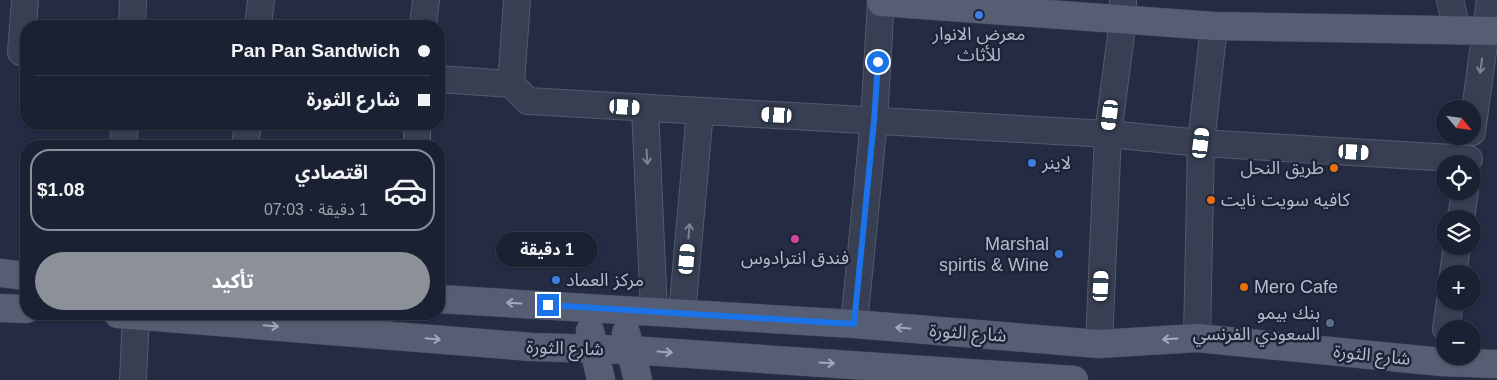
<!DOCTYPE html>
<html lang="ar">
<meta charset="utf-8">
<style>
:root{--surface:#1a2132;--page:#272e3e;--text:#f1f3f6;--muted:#9fa3ac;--line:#383e4d;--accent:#8c9099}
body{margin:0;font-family:Helvetica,"Noto Sans Arabic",sans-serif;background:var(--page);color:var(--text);direction:rtl;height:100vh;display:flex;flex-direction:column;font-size:19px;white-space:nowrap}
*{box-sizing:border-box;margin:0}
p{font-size:16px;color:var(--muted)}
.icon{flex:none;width:28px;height:28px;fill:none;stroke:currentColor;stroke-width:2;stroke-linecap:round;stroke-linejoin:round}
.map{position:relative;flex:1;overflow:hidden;direction:ltr}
.details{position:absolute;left:20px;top:140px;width:425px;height:180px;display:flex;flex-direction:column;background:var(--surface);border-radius:20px;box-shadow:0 1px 4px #0004,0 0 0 1px var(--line);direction:rtl}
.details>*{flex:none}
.banner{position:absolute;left:20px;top:20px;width:425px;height:110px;border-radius:20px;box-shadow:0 1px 4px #0004,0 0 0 1px var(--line);direction:rtl;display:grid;align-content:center;height:110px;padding:0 15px;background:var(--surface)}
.needle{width:32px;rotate:119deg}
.controls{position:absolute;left:1436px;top:100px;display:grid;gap:10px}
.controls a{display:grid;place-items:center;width:45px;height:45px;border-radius:50%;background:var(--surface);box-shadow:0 1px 4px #0004,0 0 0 1px var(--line);font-size:25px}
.end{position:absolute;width:22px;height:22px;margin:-11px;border:6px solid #1a73e8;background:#fff;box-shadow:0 0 0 2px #fff}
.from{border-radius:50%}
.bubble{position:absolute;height:35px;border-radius:18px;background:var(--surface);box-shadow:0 1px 4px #0004,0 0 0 1px var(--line);font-size:16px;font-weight:700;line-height:35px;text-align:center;direction:rtl}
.car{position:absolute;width:15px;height:30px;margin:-15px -8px;border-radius:6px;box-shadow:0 0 4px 1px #0007;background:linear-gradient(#fff 24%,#345 0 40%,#fff 0 76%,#345 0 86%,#fff 0)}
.banner b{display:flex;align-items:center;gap:18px;height:48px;font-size:19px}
.banner b+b{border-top:1px solid var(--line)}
.banner i{width:12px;height:12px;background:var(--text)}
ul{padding:9px 0 0;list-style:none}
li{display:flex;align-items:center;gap:15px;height:82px;margin:0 10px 8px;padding:0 5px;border:2px solid transparent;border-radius:20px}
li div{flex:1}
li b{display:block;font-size:19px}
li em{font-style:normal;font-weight:700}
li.current{border-color:var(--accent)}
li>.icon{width:45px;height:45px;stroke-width:1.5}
.primary-button{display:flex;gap:10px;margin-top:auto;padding:10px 15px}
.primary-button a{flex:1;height:58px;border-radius:30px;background:var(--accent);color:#fff;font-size:20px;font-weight:700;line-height:58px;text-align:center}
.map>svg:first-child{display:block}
</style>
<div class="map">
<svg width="1497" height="380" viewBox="0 0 1497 380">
<rect width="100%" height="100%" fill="#232c43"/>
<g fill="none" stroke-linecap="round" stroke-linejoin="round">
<!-- minor casing -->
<g stroke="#535a6d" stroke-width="28">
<path id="minor" d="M1450 0 1457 30
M132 26 133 0
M258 26 261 0
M423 26 426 0
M21 52 25 0
M439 79 511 84 517 0
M511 84 528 101 1108 134 1201 143 1469 159
M645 108 654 312
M1472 132 1490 0
M123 146 125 124
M245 146 248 124
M417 146V124
M1461 219 1465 191
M1453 274 1457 246
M682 314 700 111
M854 324 874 121 881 0
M1446 329 1450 301
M1197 338 1201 143 1214 26
M1099 344 1108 134 1123 20V0
M133 380 136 315"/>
</g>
<!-- major casing -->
<g stroke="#42485c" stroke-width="29">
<path id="major" d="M881 2 1214 26 1497 31
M0 273 26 276
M439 299 854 324 1099 344 1197 338 1442 362 1497 364
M0 308 26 309
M118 314 532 347 630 350 1074 380
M590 331 601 380
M626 333 638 380"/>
</g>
<!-- minor -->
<use href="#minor" stroke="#383f53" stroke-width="26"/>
<!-- major -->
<use href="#major" stroke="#565e73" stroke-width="28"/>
</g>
<!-- one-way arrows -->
<defs><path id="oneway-shaft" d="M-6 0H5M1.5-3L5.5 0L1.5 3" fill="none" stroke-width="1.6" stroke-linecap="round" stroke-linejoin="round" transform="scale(1.25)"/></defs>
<g stroke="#7d8396">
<use href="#oneway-shaft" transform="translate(1481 66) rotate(98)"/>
<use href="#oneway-shaft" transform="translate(647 157) rotate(87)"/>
<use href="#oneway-shaft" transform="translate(689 231) rotate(-85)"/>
</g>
<g stroke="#a2a8bb">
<use href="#oneway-shaft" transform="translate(514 303) rotate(-177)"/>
<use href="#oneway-shaft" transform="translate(271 326) rotate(5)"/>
<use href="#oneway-shaft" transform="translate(903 328) rotate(-176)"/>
<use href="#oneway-shaft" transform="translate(433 339) rotate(5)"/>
<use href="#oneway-shaft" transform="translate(1170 339) rotate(177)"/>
<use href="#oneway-shaft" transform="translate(665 352) rotate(4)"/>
<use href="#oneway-shaft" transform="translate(827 363) rotate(4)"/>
</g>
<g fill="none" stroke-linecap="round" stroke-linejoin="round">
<!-- route -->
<path stroke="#1a73e8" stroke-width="6" d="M548 305 854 324 874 121 878 62"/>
</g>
<!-- markers -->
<g fill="#3f7fe0" stroke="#1d2438" stroke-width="2">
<circle cx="979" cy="15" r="5"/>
<circle cx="1032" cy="163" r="5"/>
<circle cx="1059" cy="254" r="5"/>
<circle cx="556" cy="280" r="5"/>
</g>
<g fill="#e8710a" stroke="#1d2438" stroke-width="2">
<circle cx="1334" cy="168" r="5"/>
<circle cx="1211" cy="200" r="5"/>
<circle cx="1244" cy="287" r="5"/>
</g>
<circle fill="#d1479c" stroke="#1d2438" stroke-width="2" cx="795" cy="239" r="5"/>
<circle fill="#5c6f8a" stroke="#1d2438" stroke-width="2" cx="1330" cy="323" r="5"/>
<g text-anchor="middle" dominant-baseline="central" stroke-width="5" stroke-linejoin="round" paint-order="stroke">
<!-- poi labels -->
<g font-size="18" fill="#b5bacd" stroke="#1d2438" text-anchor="start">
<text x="979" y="34" text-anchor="middle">معرض الانوار<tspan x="979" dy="21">للأثاث</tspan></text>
<text x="1042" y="163">لاينر</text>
<text x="1324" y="168" text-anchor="end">طريق النحل</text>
<text x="1221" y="200">كافيه سويت نايت</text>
<text x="1049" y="244" text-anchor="end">Marshal<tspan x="1049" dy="21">spirtis &amp; Wine</tspan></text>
<text x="795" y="258" text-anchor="middle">فندق انترادوس</text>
<text x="566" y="280">مركز العماد</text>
<text x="1254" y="287">Mero Cafe</text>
<text x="1320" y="313" text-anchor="end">بنك بيمو<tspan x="1320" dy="21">السعودي الفرنسي</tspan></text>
</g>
<!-- street labels -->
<g font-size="18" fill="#b5bacd" stroke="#1d2438">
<text transform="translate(968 333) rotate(4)">شارع الثورة</text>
<text transform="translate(565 348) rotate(2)">شارع الثورة</text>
<text transform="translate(1372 355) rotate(6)">شارع الثورة</text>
</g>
</g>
</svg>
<div class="controls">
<a><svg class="needle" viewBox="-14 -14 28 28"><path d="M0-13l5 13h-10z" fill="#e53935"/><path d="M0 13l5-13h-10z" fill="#9fa3ac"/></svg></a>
<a><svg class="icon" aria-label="locate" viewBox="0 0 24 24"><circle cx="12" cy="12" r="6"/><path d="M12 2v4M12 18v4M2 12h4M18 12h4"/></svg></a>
<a><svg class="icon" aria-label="layers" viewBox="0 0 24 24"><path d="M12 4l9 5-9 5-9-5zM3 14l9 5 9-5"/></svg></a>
<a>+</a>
<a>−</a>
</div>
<i class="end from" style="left:878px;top:62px"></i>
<i class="end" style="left:548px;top:305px"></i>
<div class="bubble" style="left:496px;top:232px;width:102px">1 دقيقة</div>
<i class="car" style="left:625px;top:107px;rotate:93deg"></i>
<i class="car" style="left:777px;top:115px;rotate:273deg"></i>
<i class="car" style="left:1110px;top:115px;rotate:187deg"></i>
<i class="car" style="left:1201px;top:143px;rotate:7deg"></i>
<i class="car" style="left:1354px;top:152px;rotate:93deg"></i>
<i class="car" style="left:687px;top:259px;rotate:5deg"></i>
<i class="car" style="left:1101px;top:286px;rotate:3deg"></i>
<div class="banner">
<b><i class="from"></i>Pan Pan Sandwich</b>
<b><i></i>شارع الثورة</b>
</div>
<section class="details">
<ul>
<li class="current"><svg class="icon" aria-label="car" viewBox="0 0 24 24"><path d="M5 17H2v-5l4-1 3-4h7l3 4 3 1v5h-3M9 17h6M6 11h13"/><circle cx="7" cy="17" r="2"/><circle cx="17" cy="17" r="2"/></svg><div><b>اقتصادي</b><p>1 دقيقة · 07:03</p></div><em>$1.08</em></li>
</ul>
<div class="primary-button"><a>تأكيد</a></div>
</section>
</div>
